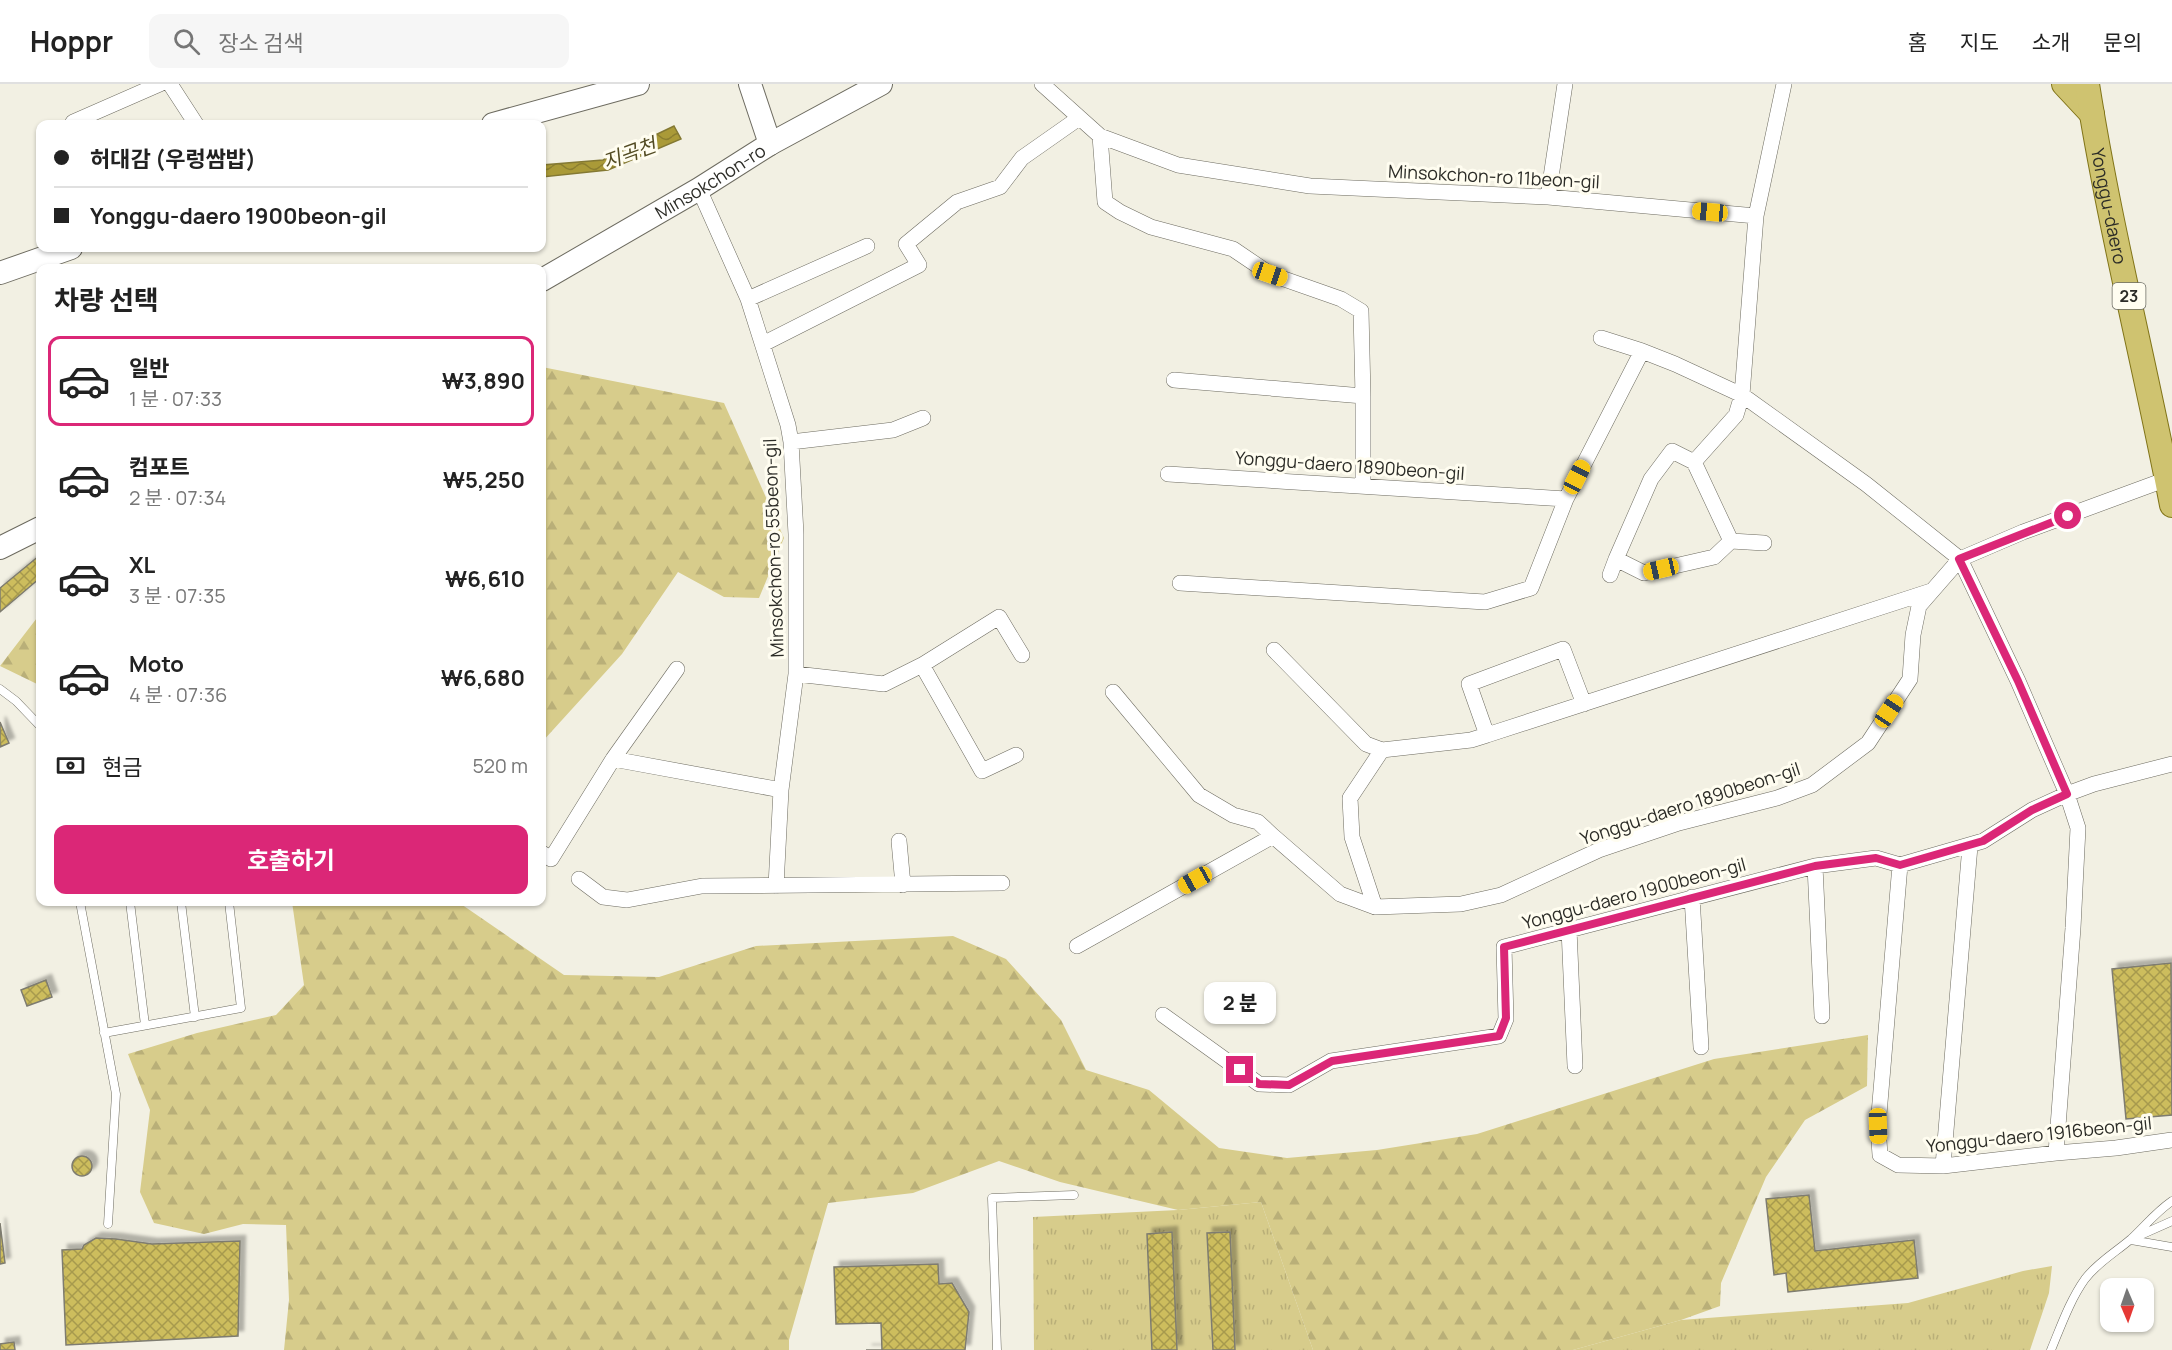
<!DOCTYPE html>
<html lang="ko">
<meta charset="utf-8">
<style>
:root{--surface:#fff;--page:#f6f6f6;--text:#222;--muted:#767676;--line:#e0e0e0;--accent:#db2777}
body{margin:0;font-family:Manrope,"Noto Sans KR",sans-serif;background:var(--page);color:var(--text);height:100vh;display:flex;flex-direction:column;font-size:22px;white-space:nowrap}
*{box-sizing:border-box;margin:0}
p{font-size:20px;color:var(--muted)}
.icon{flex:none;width:33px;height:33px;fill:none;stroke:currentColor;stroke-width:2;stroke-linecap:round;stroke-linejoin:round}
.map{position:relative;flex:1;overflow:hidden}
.sheet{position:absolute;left:36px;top:180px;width:510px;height:642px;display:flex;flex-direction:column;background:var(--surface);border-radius:12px;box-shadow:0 2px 4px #0004}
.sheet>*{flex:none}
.guide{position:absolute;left:36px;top:36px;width:510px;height:132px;border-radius:12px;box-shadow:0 2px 4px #0004;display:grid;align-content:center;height:132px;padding:0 18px;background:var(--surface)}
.needle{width:39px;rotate:178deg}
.buttons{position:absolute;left:2100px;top:1194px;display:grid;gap:12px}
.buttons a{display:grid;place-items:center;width:54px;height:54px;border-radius:12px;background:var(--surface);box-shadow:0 2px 4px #0004;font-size:30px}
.end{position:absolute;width:27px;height:27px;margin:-14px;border:8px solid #db2777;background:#fff;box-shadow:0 0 0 3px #fff}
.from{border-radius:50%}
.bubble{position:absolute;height:42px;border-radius:12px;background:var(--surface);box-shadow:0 2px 4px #0004;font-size:20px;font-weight:700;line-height:42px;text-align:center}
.car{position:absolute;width:18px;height:36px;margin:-18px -9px;border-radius:8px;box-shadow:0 0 4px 2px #0007;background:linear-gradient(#f5c518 24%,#345 0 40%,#f5c518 0 76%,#345 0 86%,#f5c518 0)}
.guide b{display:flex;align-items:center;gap:21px;height:57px;font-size:22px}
.guide b+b{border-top:2px solid var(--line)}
.guide i{width:15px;height:15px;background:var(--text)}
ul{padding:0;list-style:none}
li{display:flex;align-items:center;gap:18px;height:90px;margin:0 12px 9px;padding:0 6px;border:3px solid transparent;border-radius:12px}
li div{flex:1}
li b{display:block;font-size:22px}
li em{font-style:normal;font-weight:700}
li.on{border-color:var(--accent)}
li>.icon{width:54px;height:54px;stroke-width:1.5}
h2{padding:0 18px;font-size:27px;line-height:72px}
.pay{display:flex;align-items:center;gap:15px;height:66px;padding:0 18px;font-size:22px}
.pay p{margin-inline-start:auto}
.action{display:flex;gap:12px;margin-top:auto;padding:12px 18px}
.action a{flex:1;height:69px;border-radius:12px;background:var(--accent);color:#fff;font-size:24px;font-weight:700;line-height:69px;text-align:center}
header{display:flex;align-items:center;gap:36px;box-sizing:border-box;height:84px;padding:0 30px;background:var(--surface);border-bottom:2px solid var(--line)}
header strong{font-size:28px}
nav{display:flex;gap:33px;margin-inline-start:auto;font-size:21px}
.search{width:420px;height:54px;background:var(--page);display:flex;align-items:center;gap:15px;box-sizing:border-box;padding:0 21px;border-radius:12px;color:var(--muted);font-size:22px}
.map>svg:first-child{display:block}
</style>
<header>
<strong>Hoppr</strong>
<div class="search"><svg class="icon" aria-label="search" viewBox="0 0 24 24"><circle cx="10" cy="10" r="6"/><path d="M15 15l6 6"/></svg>장소 검색</div>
<nav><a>홈</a><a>지도</a><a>소개</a><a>문의</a></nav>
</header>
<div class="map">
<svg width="2172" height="1266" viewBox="0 0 2172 1266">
<defs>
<pattern id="grass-tufts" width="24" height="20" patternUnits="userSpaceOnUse" patternTransform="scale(1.5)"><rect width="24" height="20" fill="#d7cc8b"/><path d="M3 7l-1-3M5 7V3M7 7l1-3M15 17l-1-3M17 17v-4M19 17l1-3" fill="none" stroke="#b9af78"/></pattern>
<pattern id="forest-firs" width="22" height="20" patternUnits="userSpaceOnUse" patternTransform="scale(1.5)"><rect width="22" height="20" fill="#d7cc8b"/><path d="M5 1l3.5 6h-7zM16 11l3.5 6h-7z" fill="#b9af78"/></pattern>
<pattern id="water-waves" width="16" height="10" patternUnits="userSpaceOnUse" patternTransform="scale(1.5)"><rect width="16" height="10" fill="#aa9a38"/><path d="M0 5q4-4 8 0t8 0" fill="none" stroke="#8b7e2f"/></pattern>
<pattern id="building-cross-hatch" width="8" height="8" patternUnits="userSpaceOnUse" patternTransform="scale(1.5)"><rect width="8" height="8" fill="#cdbd5d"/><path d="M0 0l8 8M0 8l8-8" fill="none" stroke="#a79a4d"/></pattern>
<filter id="shadow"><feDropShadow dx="5.5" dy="-5.5" stdDeviation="1.5" flood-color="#0004"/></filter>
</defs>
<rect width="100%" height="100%" fill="#f2f0e3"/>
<!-- grass -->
<path fill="url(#grass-tufts)" d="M1261 1118 1313 1266H1034L1033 1133 1178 1126Z
M2052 1182 2049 1209 2030 1266H1573L1681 1236 1908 1219 2023 1187Z"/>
<!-- forest -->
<path fill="url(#forest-firs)" d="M542 283 724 319 784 454 759 514 724 513 678 488 622 570 542 658Z
M40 530V607L37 600 0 582Z
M292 818H458L564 891 659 893 756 862 953 852 1006 875 1061 936 1086 986 1149 1006 1219 1064 1287 1074 1377 1066 1477 1050 1714 975 1868 951 1867 1002 1805 1036 1766 1093 1721 1199 1720 1222 1681 1236 1573 1266H1313L1261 1118 1178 1126 1060 1098 999 1077 913 1109 828 1119 789 1256V1266H284L289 1216 286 1141 243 1140 204 1150 154 1139 140 1108 150 1026 128 970 197 949 276 931 304 901Z"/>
<!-- water -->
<path fill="url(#water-waves)" stroke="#847933" stroke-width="1.5" d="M674 42 681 55 608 86 542 93V81L603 76Z"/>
<!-- building -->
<path fill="url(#building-cross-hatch)" stroke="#7e7c70" stroke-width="1.5" filter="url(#shadow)" d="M40 471V494L0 528V504Z
M0 638 9 659 0 663Z
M2171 879 2172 1031 2126 1035 2112 885Z
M46 896 52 913 27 922 21 906Z
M72 1082a10 10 0 1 1 20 0a10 10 0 1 1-20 0Z
M1809 1111 1815 1167 1914 1156 1918 1194 1788 1208 1786 1189 1774 1191 1766 1115Z
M0 1139 5 1179 0 1180Z
M1172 1148 1177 1266H1152L1147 1150Z
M1230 1148 1235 1266H1213L1207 1149Z
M96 1154 116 1155 152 1160 240 1157 238 1252 66 1261 62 1166 82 1165 84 1161Z
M938 1180 939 1200 952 1199 969 1228 965 1266H866H882L881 1239 836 1240 834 1183Z
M14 1258 15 1266H0V1260Z"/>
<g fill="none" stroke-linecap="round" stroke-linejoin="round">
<!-- lane casing -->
<g stroke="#6d6b60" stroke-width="9">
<path id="lane" d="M0 605 16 617 40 642
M80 818 116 1010 108 1140
M130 818 145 941
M181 818 195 933
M104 949 241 924 229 818
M2134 1154 2172 1137
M2131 1156 2172 1163
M997 1266 992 1114 1074 1111
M2051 1266C2061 1242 2070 1216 2085 1195 2098 1178 2116 1168 2131 1155 2145 1142 2156 1128 2172 1117"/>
</g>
<!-- street casing -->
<g stroke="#6d6b60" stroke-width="16">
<path id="street" d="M170 0 196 40
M1042 0 1100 52 1178 81 1310 102 1548 113 1756 132 1784 0
M73 38 160 0
M1100 52 1105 118 1120 128 1151 143 1233 165 1270 190 1341 215 1361 227 1363 312 1174 296
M699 105 748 215 788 341 791 358 796 450V590L781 706 776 802
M1548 113 1565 0
M748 215 867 162
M1601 254 1642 267
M763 260 919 181 906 160 957 118 1000 103 1022 74 1079 34
M791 358 893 346 923 334
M1694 378 1672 367 1651 395 1616 475 1644 489 1714 473 1731 457 1694 378 1736 331 1742 311 1866 400 1960 475 2018 597 2067 710 2078 744 2073 844 2056 1069
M1168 390 1566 415 1642 267 1675 280 1742 311 1756 132
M1363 401V312
M1731 457 1764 459
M1610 491 1616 475
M1180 499 1485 518 1531 504 1566 415
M1274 566 1366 660 1382 666 1471 656 1487 651
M922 581 982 687 1016 671
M796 590 884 600 922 581 999 533 1022 571
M1113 608 1199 711 1233 731 1258 738 1273 752
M1584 620 1563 565 1469 600 1487 651 1931 507
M613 675 781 706
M899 757 903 801
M542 769 551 775 613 675 677 585
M1900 781 1878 1042 1880 1071 1898 1081 1943 1082 2056 1069 2116 1064 2172 1056
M1815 782 1822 932
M579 795 603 813 627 816 702 802 1002 799
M1692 813 1701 963
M1375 823 1352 753 1350 714 1382 666
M1569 845 1575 982
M1077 862 1273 752 1340 810 1375 823 1461 820 1501 811 1599 766 1679 739 1777 714 1812 701 1868 659 1910 595 1913 551 1919 522 1960 475 2023 448 2167 395
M1163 931 1259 1000 1289 1001 1331 977 1499 952 1506 935 1504 863 1815 782 1876 774 1900 781 1983 757 2032 726 2067 710 2094 700 2172 680
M1943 1082 1970 762"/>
</g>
<!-- secondary casing -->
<g stroke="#6d6b60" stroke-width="24">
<g id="secondary">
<path d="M750 0 770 60"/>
<path d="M493 40 638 0"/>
<path d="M0 189 71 164"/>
<path id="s1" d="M542 196 699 105 770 60 881 0"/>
<path d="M0 464 40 444"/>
</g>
</g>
<!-- primary casing -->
<g stroke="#817418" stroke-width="26">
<g id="primary">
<path d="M2064 0 2092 30"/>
<path id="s2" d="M2087 0C2109 141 2145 280 2172 421"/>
</g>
</g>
<!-- lane -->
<use href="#lane" stroke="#fff" stroke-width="8"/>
<!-- street -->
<use href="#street" stroke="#fff" stroke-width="15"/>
<!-- secondary -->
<use href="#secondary" stroke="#fff" stroke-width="22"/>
<!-- primary -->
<use href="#primary" stroke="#cfc370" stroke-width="24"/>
</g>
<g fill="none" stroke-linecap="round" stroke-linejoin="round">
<!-- route -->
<path stroke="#db2777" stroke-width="8" d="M1240 986 1259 1000 1289 1001 1332 977 1499 952 1506 934 1504 863 1815 782 1876 774 1900 781 1983 757 2032 726 2067 710 2018 597 1959 475 2068 432"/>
</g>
<g text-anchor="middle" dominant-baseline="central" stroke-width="6" stroke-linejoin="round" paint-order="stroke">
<!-- shield labels -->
<rect fill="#fffdf0" stroke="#6b6b63" stroke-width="1.5" x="2112.5" y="199" width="33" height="26" rx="4.5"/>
<g font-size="16" font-weight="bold" fill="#2c2c27">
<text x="2129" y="212">23</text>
</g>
<!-- street labels -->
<g font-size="18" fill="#2c2c27" stroke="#fffdf0">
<text transform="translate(1494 92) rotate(3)">Minsokchon-ro 11beon-gil</text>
<text stroke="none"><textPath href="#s1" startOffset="195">Minsokchon-ro</textPath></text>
<text stroke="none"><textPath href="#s2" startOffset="124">Yonggu-daero</textPath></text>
<text transform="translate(1350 381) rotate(4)">Yonggu-daero 1890beon-gil</text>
<text transform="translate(773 464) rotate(-92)">Minsokchon-ro 55beon-gil</text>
<text transform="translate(1690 719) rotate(-18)">Yonggu-daero 1890beon-gil</text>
<text transform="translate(1634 809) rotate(-15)">Yonggu-daero 1900beon-gil</text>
<text transform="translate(2039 1050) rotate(-6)">Yonggu-daero 1916beon-gil</text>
</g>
<!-- water labels -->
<g font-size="20" font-style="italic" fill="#534c24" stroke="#fffdf0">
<text transform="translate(629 69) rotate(-20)">지곡천</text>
</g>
</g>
</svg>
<div class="buttons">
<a><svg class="needle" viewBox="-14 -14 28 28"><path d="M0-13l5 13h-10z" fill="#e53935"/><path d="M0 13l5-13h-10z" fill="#767676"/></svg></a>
</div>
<i class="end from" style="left:2068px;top:432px"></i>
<i class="end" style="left:1240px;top:986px"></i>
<div class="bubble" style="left:1204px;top:898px;width:72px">2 분</div>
<i class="car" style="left:1710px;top:128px;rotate:275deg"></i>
<i class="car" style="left:1270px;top:190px;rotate:109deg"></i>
<i class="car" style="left:1577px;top:393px;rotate:27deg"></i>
<i class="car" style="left:1661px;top:485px;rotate:257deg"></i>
<i class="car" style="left:1889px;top:627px;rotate:34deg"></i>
<i class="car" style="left:1195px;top:796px;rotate:241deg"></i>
<i class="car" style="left:1878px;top:1042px;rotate:178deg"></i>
<div class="guide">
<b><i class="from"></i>허대감 (우렁쌈밥)</b>
<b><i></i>Yonggu-daero 1900beon-gil</b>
</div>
<section class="sheet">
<h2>차량 선택</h2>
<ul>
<li class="on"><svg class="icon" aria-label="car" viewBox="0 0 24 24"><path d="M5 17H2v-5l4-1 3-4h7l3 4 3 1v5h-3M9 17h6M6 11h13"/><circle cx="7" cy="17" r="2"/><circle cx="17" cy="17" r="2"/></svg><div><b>일반</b><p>1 분 · 07:33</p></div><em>₩3,890</em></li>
<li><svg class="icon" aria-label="car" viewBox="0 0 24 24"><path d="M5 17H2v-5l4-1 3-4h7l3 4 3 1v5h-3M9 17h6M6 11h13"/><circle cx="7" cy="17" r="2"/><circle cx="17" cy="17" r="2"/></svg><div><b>컴포트</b><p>2 분 · 07:34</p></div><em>₩5,250</em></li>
<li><svg class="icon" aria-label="car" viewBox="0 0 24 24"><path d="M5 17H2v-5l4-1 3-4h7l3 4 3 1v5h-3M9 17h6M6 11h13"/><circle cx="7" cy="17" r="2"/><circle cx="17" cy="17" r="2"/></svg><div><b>XL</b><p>3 분 · 07:35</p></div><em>₩6,610</em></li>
<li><svg class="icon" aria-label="car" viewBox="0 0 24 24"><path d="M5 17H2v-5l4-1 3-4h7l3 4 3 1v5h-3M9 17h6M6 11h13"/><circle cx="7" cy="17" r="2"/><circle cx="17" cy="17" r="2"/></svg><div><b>Moto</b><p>4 분 · 07:36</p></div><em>₩6,680</em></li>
</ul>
<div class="pay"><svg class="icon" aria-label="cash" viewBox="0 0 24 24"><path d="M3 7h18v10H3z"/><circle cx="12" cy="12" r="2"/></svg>현금<p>520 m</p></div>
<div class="action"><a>호출하기</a></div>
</section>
</div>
